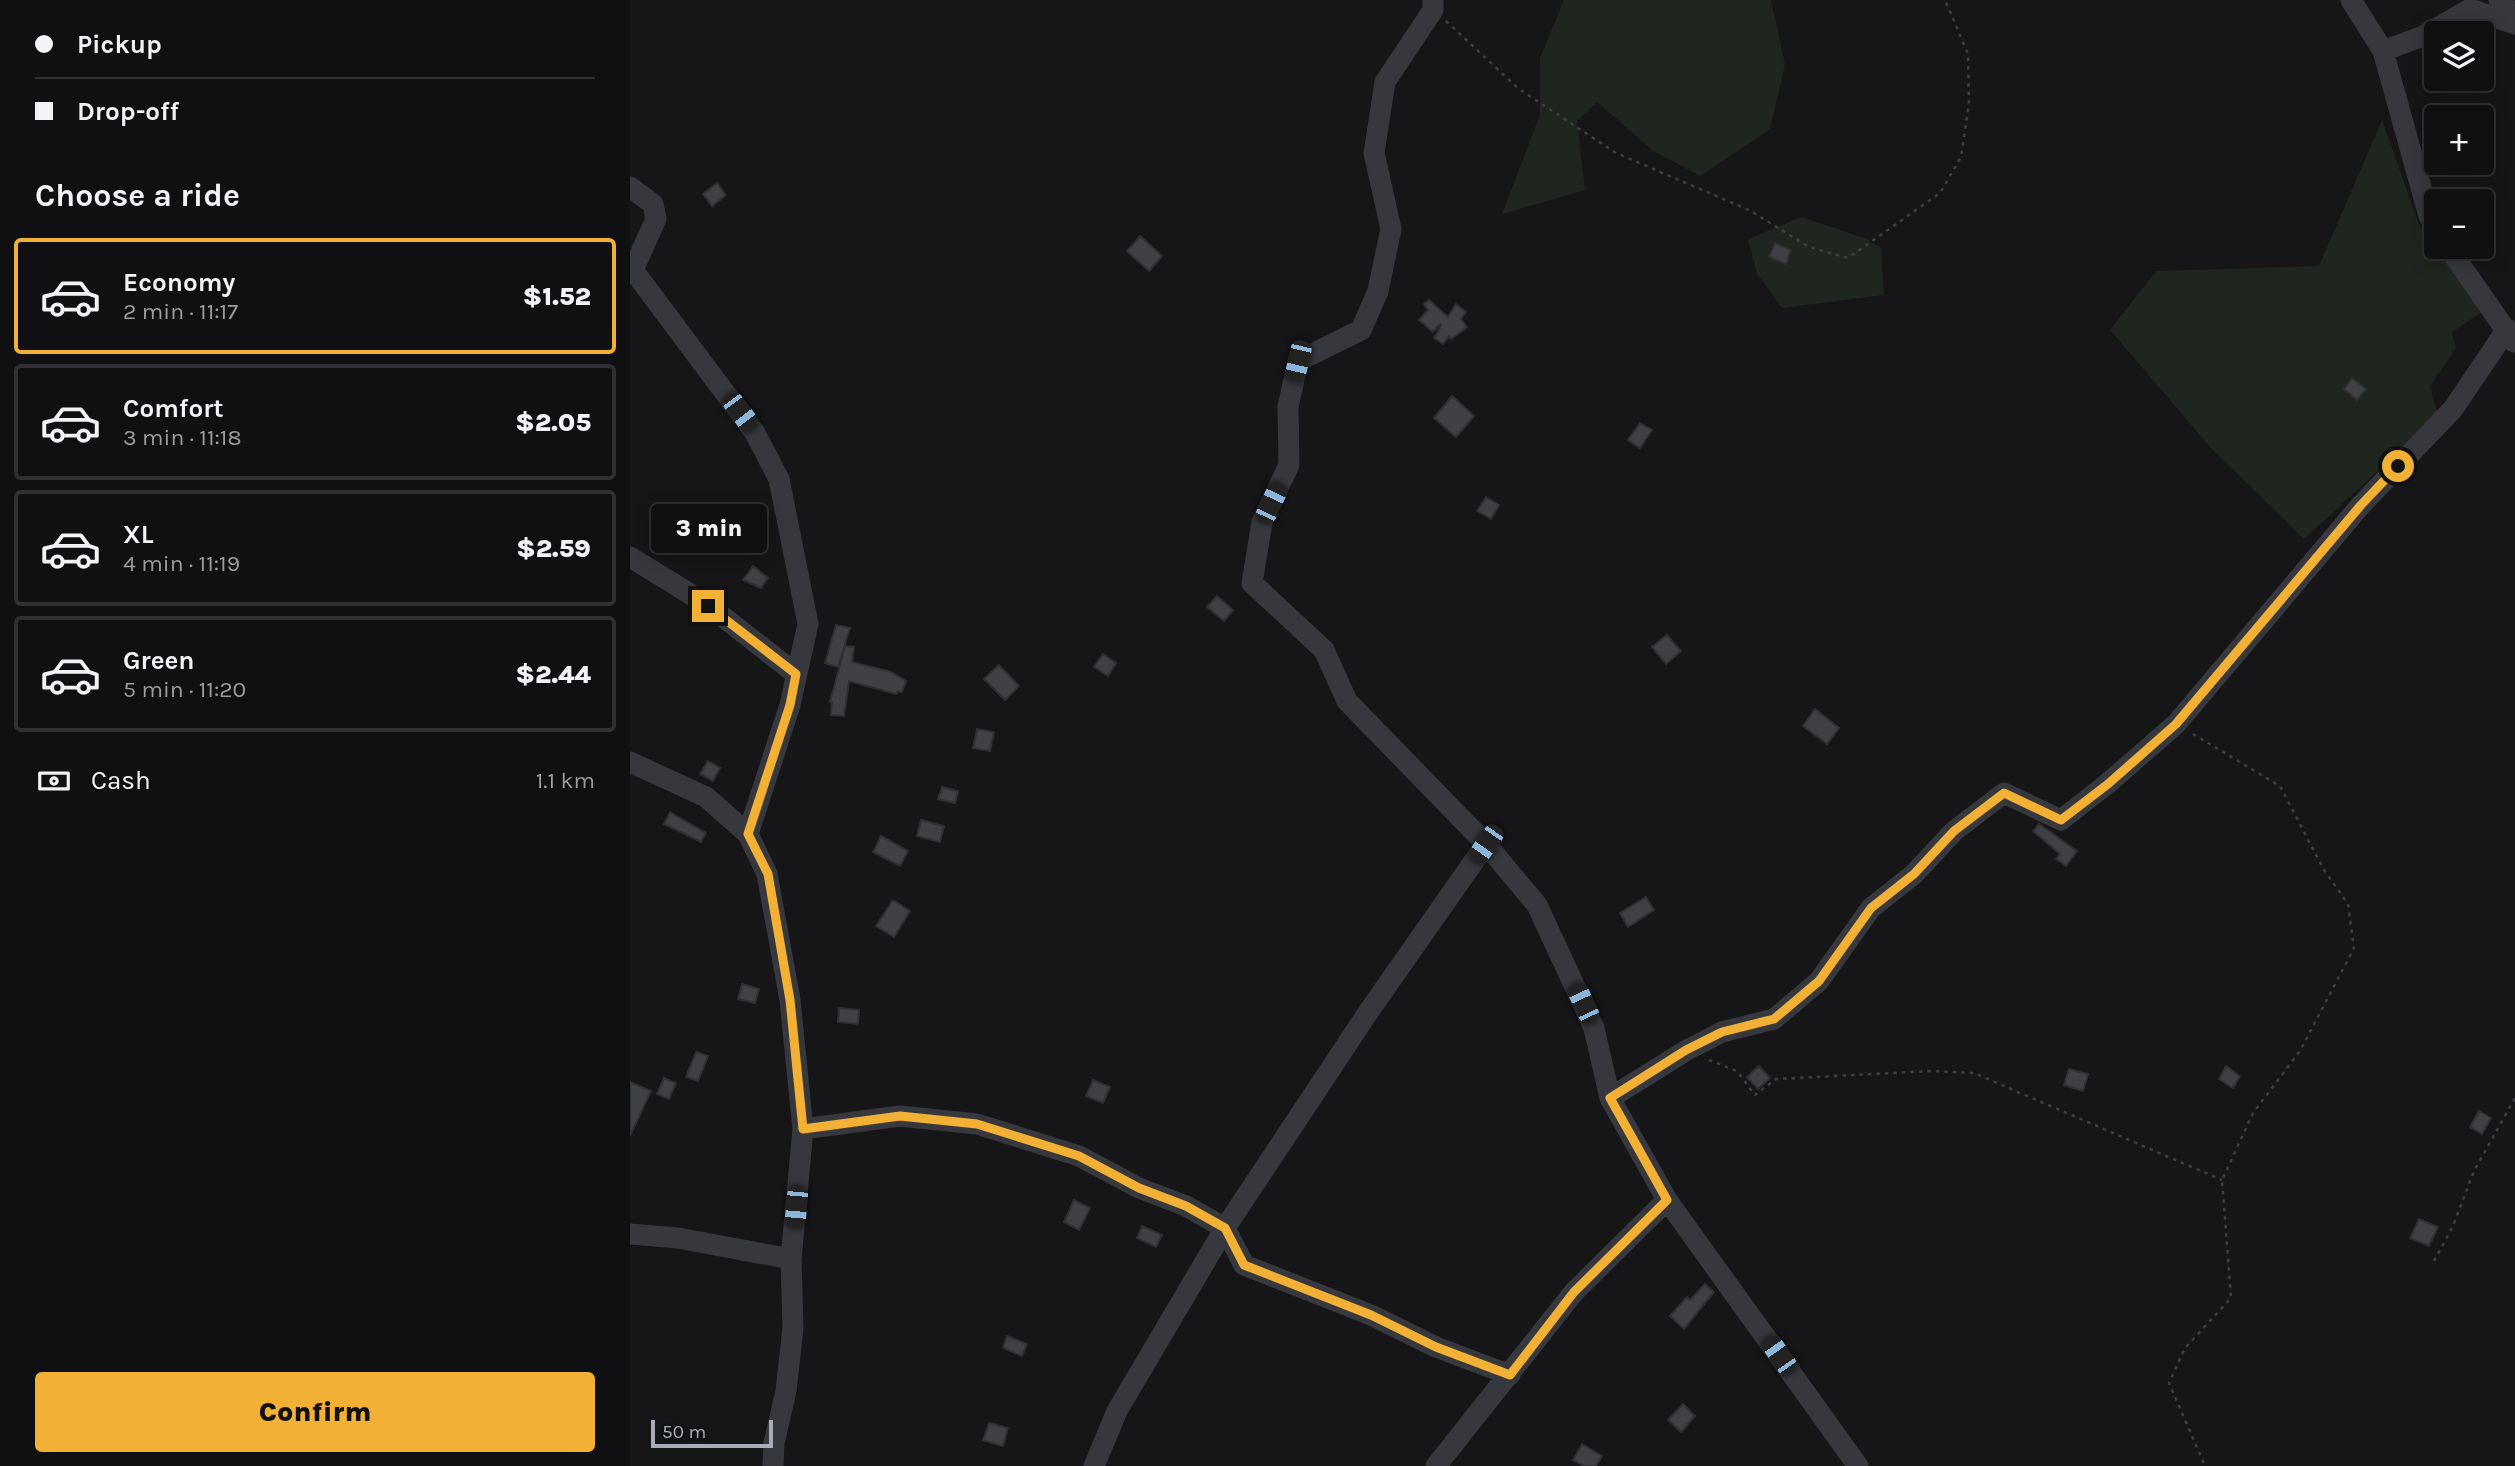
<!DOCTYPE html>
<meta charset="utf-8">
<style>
:root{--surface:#101012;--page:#1e1e20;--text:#f1f3f6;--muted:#9c9d9f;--line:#303032;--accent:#f2b134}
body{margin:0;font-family:Karla,sans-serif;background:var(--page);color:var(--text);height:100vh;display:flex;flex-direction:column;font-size:26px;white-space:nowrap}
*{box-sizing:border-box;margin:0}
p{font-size:23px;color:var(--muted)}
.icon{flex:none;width:38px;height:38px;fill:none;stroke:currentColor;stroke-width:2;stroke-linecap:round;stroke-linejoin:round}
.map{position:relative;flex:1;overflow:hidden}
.details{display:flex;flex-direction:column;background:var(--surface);width:630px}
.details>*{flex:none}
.banner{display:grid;align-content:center;height:154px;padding:0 35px;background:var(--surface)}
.fabs{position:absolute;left:1794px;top:21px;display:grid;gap:14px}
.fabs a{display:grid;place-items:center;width:70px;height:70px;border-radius:7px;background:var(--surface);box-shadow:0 4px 18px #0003,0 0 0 2px var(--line);font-size:35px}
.scale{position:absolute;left:21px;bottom:18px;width:122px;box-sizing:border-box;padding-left:7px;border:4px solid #a8adb8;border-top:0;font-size:19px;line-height:24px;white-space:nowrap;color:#a8adb8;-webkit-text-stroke:5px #111113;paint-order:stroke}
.end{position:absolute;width:32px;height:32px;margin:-16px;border:9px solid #f2b134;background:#111;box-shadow:0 0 0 4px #111}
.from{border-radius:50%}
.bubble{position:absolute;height:49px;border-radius:7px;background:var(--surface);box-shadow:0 4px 18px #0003,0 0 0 2px var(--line);font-size:23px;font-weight:800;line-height:49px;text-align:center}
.car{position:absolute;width:21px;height:42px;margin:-21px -10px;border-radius:9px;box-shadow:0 0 5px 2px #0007;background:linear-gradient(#222 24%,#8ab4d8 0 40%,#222 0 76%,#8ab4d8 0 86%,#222 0)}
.banner b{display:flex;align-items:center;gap:24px;height:66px;font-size:26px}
.banner b+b{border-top:2px solid var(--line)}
.banner i{width:18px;height:18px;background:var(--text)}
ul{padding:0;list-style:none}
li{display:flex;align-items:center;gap:21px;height:116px;margin:0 14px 10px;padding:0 21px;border:4px solid var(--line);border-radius:7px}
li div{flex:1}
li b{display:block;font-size:26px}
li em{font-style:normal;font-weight:800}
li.on{border-color:var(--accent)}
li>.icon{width:63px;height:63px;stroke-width:1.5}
h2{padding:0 35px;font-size:32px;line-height:84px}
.pay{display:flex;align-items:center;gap:18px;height:77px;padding:0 35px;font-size:26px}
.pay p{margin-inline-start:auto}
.cta{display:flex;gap:14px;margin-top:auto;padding:14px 35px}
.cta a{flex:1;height:80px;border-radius:7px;background:var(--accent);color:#111;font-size:28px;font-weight:800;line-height:80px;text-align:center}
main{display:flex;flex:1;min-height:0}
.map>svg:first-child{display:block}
</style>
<main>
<section class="details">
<div class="banner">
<b><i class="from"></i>Pickup</b>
<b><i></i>Drop-off</b>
</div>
<h2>Choose a ride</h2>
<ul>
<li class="on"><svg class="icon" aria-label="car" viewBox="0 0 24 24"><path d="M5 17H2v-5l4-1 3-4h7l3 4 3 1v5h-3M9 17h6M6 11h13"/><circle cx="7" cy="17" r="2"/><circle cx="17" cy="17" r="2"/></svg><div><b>Economy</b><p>2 min · 11:17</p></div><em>$1.52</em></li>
<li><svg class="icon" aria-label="car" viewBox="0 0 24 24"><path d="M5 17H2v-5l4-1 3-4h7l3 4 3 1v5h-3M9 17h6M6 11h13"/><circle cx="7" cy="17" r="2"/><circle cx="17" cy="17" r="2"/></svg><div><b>Comfort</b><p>3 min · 11:18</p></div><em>$2.05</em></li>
<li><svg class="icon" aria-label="car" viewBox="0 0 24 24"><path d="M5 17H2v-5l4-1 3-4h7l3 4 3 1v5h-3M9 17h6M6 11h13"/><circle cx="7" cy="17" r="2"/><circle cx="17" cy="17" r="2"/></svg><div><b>XL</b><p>4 min · 11:19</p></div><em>$2.59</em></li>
<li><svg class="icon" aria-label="car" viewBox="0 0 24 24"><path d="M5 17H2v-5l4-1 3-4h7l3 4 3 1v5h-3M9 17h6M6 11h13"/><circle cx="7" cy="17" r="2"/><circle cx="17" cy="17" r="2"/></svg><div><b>Green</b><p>5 min · 11:20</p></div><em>$2.44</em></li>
</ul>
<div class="pay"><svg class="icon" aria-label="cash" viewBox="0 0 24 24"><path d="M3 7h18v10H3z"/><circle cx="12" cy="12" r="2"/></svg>Cash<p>1.1 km</p></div>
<div class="cta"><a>Confirm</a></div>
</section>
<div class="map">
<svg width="1885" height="1466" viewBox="0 0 1885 1466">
<rect width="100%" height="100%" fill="#161618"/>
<!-- green -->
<path fill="#1e261f" d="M934 0H1141L1155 65 1140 129 1070 176 1022 150 967 102 947 121 955 190 872 214 910 115V58Z
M1752 120 1789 224 1858 308 1822 332 1826 348 1800 386 1808 416 1674 539 1581 448 1480 330 1526 271 1689 266Z
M1172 217 1234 238 1251 248 1254 295 1152 308 1127 274 1118 239Z"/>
<!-- building -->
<path fill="#404145" stroke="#303034" stroke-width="2" d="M87 183 96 195 82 206 73 194Z
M510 236 532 256 519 271 497 251Z
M1145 243 1161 250 1156 264 1139 257Z
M799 300 818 317 826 304 836 312 831 319 837 327 821 339 819 336 813 344 804 338 811 326 810 324 803 332 789 320 798 310 794 304Z
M1722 378 1736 389 1727 400 1714 389Z
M822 396 844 416 826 437 804 418Z
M1010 423 1022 430 1010 448 998 440Z
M856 497 869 505 861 519 847 511Z
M123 566 138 578 131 588 113 580Z
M587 596 603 610 594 621 577 607Z
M206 625 220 628 208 667 195 663Z
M1037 635 1051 651 1036 664 1022 647Z
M215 646 224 647 222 662 261 672 276 681 272 692 268 691 266 694 219 681 214 716 201 715 202 702H200Z
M473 654 486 663 478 676 464 667Z
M369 665 389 686 375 700 354 679Z
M1185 709 1209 728 1197 744 1173 726Z
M347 729 364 732 360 751 343 748Z
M78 761 90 768 83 781 70 774Z
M312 787 328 791 325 803 308 799Z
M40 812 76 833 71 842 34 824Z
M291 820 314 826 310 842 287 836Z
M1409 824 1447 851 1436 866 1426 859 1430 854 1403 831Z
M251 836 278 851 270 866 243 852Z
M1016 897 1024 910 998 927 990 913Z
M263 900 280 911 264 937 246 926Z
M112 984 129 989 125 1003 108 999Z
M209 1008 229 1010 228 1024 208 1022Z
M66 1052 78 1056 68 1081 56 1077Z
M1129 1066 1140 1078 1128 1089 1117 1077Z
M1596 1066 1610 1076 1603 1088 1589 1079Z
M1439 1069 1458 1074 1453 1091 1434 1085Z
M34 1078 46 1083 39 1099 27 1094Z
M463 1080 480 1087 473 1103 456 1096Z
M0 1082 21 1091 0 1136Z
M1849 1111 1861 1118 1852 1134 1840 1127Z
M444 1200 460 1208 449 1230 434 1222Z
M1789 1219 1808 1227 1799 1246 1780 1238Z
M512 1226 532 1235 526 1247 507 1238Z
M1075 1284 1084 1292 1054 1329 1040 1316 1057 1297 1060 1300Z
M377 1336 397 1344 392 1356 373 1348Z
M1053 1404 1065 1416 1051 1432 1038 1420Z
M359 1423 378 1428 373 1446 353 1440Z
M952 1444 972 1456 966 1466H954L943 1460Z"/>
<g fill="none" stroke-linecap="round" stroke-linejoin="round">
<!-- path -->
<path stroke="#3d3f44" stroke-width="2.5" stroke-dasharray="3.5 5" stroke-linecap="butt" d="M816 21 889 89 986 153 1119 210 1179 247 1218 258 1310 193 1331 157 1339 104 1338 54 1315 0
M1563 734 1650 786 1694 870 1718 904 1724 948 1670 1051 1623 1113 1592 1180 1601 1298 1555 1348 1539 1383 1575 1466
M1079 1060 1107 1071 1125 1095 1146 1079 1301 1071 1344 1073 1592 1180
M1804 1261 1823 1226 1844 1171 1885 1098"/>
<!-- minor -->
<path stroke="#37383d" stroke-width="21" d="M803 0V10L755 82 744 153 761 229 748 291 731 330 668 361 658 407 659 465 632 522 622 583 694 650 717 701 856 844 907 905 964 1028 980 1098 1037 1200 1228 1466
M1721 0 1753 51 1793 36 1840 9 1885 24
M1869 0 1885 16
M1753 51 1799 216 1806 227
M0 187 23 204 26 219 3 270 125 433 149 479 178 624 160 705 118 834
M1818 247 1884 342
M0 557 78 605 166 674
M0 762 76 797 118 834 137 874 160 1000 173 1129 161 1259 163 1328 156 1391 144 1443 143 1466
M980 1098 1057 1050 1092 1032 1144 1019 1189 981 1241 908 1284 874 1324 831 1374 793 1431 820 1477 784 1546 724 1731 505 1823 409 1877 329
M173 1129 270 1116 347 1124 449 1156 509 1188 556 1206 595 1228 614 1265 741 1315 806 1347 880 1375
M0 1234 48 1238 161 1259
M464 1466 487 1411 595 1228 739 1011 856 844
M806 1466 944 1292 1037 1200"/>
</g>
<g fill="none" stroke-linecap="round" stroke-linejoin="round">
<!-- route -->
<path stroke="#f2b134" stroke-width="9" d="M78 606 166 674 160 705 118 834 138 874 160 1000 173 1129 270 1116 347 1124 449 1156 509 1188 556 1206 595 1228 614 1265 741 1315 806 1347 880 1375 944 1292 1037 1200 980 1098 1056 1050 1092 1032 1144 1019 1189 981 1241 908 1284 874 1324 831 1374 793 1431 820 1478 784 1546 724 1731 505 1768 466"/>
</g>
</svg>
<div class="fabs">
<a><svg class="icon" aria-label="layers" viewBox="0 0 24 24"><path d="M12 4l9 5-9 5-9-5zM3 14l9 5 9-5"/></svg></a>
<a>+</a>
<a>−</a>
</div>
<div class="scale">50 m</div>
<i class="end from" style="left:1768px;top:466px"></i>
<i class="end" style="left:78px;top:606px"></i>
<div class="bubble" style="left:21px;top:504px;width:116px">3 min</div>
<i class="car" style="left:668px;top:361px;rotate:193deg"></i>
<i class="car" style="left:110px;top:412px;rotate:143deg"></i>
<i class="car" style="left:641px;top:503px;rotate:25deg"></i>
<i class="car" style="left:856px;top:844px;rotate:215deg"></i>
<i class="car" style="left:953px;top:1003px;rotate:335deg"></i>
<i class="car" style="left:166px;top:1207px;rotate:185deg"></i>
<i class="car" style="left:1149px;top:1355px;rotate:325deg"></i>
</div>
</main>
